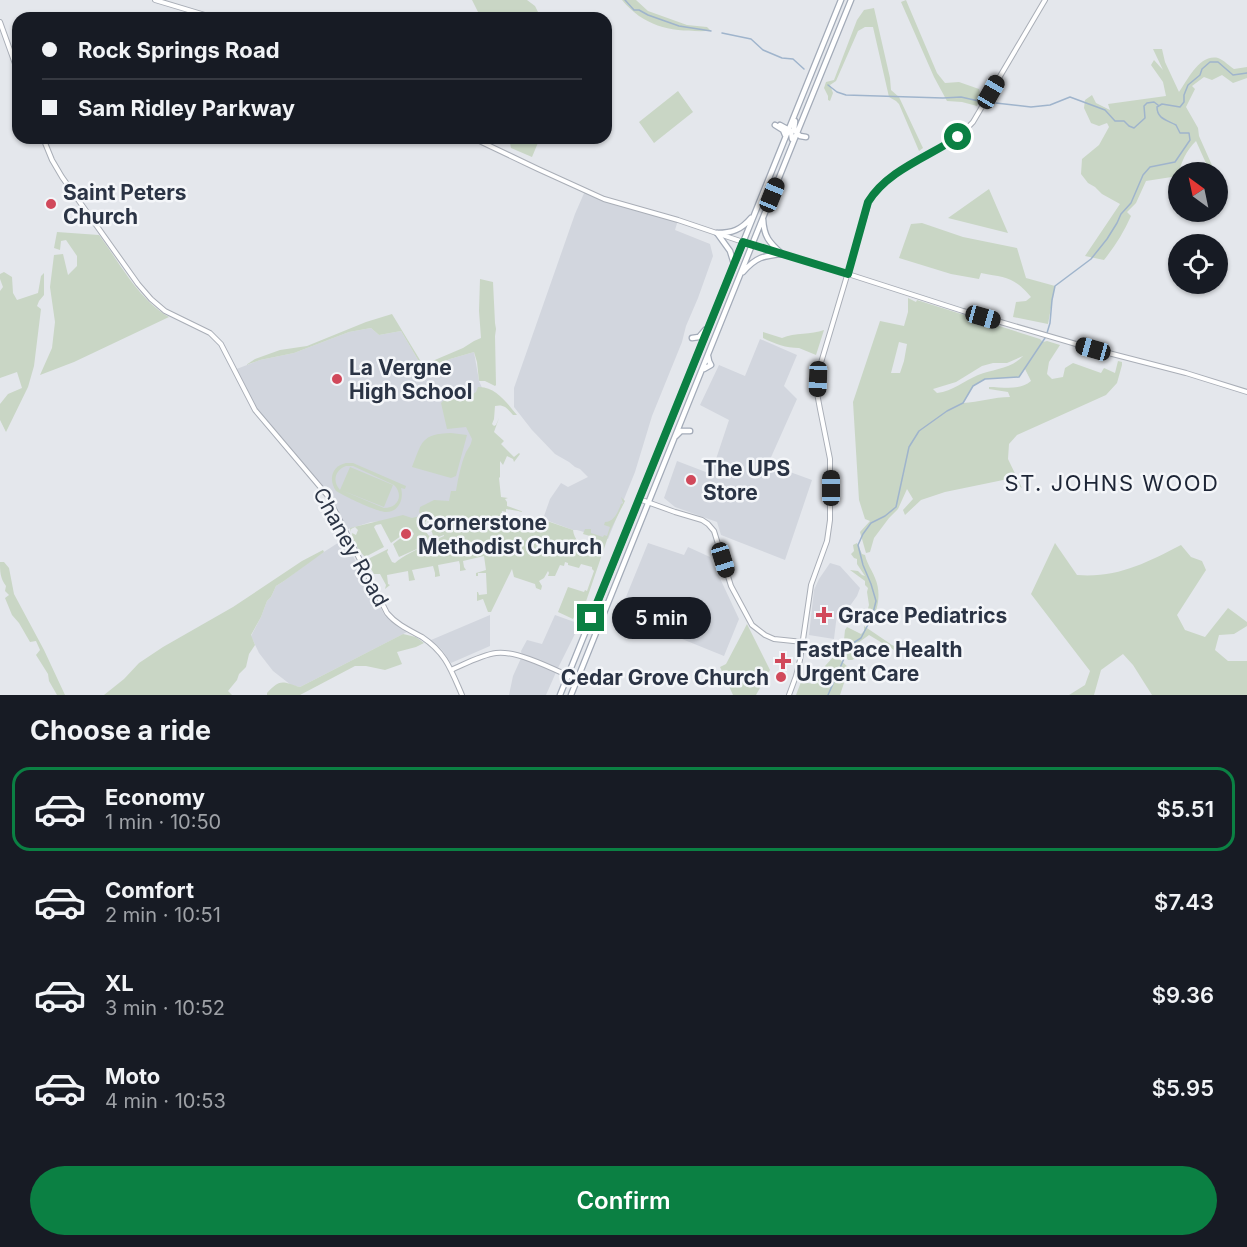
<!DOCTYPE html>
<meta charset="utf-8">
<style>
:root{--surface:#171b24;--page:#20242c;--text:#f1f3f6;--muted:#9ea1a6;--line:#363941;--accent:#0b8043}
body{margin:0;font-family:Inter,sans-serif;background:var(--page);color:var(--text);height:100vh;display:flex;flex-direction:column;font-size:22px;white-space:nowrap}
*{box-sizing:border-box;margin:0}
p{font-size:20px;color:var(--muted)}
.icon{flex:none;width:33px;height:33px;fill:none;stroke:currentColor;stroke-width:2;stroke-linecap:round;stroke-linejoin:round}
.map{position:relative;height:695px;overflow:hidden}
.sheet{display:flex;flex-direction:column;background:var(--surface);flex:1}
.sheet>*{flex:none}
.guide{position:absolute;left:12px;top:12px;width:600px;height:132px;border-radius:18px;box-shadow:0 2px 4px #0004;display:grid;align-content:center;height:132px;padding:0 30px;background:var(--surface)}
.needle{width:39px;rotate:327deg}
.buttons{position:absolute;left:1168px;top:162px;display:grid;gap:12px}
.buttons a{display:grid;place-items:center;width:60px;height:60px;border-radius:50%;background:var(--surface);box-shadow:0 2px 4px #0004;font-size:30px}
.end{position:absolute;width:27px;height:27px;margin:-14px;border:8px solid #0b8043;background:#fff;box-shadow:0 0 0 3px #fff}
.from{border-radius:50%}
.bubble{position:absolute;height:42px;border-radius:21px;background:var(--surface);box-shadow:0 2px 4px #0004;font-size:20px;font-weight:600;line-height:42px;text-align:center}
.car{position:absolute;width:18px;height:36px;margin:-18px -9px;border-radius:8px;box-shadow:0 0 4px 2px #0007;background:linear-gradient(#222 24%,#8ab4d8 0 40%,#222 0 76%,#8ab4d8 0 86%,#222 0)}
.guide b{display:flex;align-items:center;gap:21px;height:57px;font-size:22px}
.guide b+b{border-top:2px solid var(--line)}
.guide i{width:15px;height:15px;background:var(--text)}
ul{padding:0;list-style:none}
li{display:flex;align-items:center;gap:18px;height:84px;margin:0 12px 9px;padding:0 18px;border:3px solid transparent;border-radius:18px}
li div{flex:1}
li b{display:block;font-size:22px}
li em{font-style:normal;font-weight:600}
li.current{border-color:var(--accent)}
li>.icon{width:54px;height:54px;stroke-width:1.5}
h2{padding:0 30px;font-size:27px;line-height:72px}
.cta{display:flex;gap:12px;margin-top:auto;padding:12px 30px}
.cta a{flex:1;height:69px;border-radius:36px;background:var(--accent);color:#fff;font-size:24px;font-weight:600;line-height:69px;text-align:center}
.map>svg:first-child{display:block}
</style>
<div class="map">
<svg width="1247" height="695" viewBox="0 0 1247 695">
<rect width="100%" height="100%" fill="#e4e7ec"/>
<!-- built -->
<path fill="#d2d6de" d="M585 191 678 220 675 230 710 244 713 256 698 298 686 326 682 342 652 416 635 472 608 539 577 530H573L543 519 550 499 561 483 568 487 588 477 580 469 575 467 569 462 555 454 532 430 514 407V388L575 214Z
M371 328 379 335 401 331 424 370 450 359 474 352 479 381 483 390 460 501 416 519 371 522 345 530 327 495 264 422 234 370 260 360 294 353 349 332Z
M760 339 797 355 784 386 797 399 768 464 812 480 785 560 721 535 717 522 675 507 664 498 677 461 711 474 729 420 700 405 719 365 745 376Z
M344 539 385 616 407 632 300 687 291 685 273 671 259 653 251 636 261 617 267 601 271 597 276 586 284 581 313 559Z
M648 543 684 555 688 547 710 557 739 619 724 656 645 624 642 629 617 619Z
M830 563 840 566 860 588 857 596 847 610 837 614 834 639 809 635 814 590 819 579Z
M490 615V646L451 663 442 650 431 640Z
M555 615 580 624 557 670 546 695H509L513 676 522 656 521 651 527 640 542 644Z"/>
<!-- green -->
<path fill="#c9d6c5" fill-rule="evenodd" d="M472 0H527L535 6 541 18H481Z
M622 0H636L648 11 687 25 707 27 711 31C675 32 646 29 622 0Z
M906 0 937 73 945 83 959 82 979 89 981 97 977 106 962 102 947 101 934 77 901 2Z
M874 8 890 78 891 90 899 97 923 148 919 151 899 104 896 101 889 97 873 27H865L858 31 836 81 830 85 833 93 830 101 828 100V96L824 88 826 82 834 80 857 20 864 10Z
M1153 49H1162L1165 62 1179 92C1188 80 1199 54 1218 58 1224 60 1229 66 1234 69L1247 67V78L1233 83 1222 75 1212 80 1204 77 1192 86 1195 89 1186 107 1198 128 1199 136 1215 172H1210L1209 170 1196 141C1186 151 1181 162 1178 176L1146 181 1136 203 1127 212 1131 216C1124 232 1115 246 1104 260L1085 256 1120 204 1102 194 1095 187 1088 183 1081 174 1082 159 1099 145 1109 127 1107 123 1099 126 1091 123 1084 108 1085 100 1092 95 1096 103 1110 110 1108 104 1166 96 1163 82 1151 65 1154 60 1163 70Z
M678 91 693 112 654 143 639 122Z
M509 138H540L532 157 511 148Z
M989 189 1008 233 948 218Z
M922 223 963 237 1017 248 1026 278 1055 286 1048 324 1013 317 1016 302 1026 301 1031 297C1013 276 1006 278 981 273L979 279 951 274 899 258 911 224Z
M57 232 99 235C120 263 138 299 169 317L74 362 40 375 52 348 55 322 50 287 54 255 63 254 68 275 77 266V256L66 240 61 241 60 250 54 248Z
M4 272 12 277 13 293 17 300 38 293 41 276 44 273V295L39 301 37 306 41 309 34 366 28 387 6 432 0 420V404L8 394 22 388 17 372 0 378V291L3 287 0 279V274Z
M480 279 493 282 495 323 496 329 495 336 496 385 495 386 485 381H479L477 362 474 352 450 359 424 370 401 331 379 335 371 328 349 332 294 353 260 360 246 365 255 359 280 350 307 346 366 322 392 314 423 365 463 348 474 341 481 338 479 311Z
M908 298 916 302 917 300 1040 339 1043 342 1047 341 1060 345 1049 362 1047 374 1052 379 1063 377 1065 368 1073 363 1101 373 1104 368 1115 373 1118 361 1122 362V365L1117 383 1106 395 1017 435 1009 444 1008 459 1022 488 1008 479 945 492 921 500 905 515 903 510 913 499 907 489 898 509 889 518 874 538 870 552 866 553 860 532 870 521 865 519 859 500 853 402 880 321 904 326 908 312ZM899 342 907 344 904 361 900 373H891ZM1023 356C1011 369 993 369 978 375 964 381 953 391 937 393L933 389 956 382 982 366 993 363H1007ZM1025 369 1031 381C1020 391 1003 387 989 387V389L1008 392 1010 397C994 397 979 402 963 403L973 386 985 379 1019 377Z
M824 330 816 355 799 348C786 348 775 344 763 338V332L782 338C795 332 811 335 824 330Z
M478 387C495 386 506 402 517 415H513C507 408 504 404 495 406L494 419 492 424 494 426 496 425 499 418 494 432 504 441 501 444 514 457 519 453 520 454 514 462 513 459 507 456 503 465 500 461V477L499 478 501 497 508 498 505 499 507 502V506L524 512 506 509V512L502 511 501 519 531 529 534 528 536 523 539 522 541 526 547 527V521L573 530C574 539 580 543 584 550L591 551 595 545 590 536 583 534 585 529H591V533L603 537 604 535 607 536 610 527 604 525 605 522C614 522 618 512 621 504L623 503 621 497 625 501 610 531 579 622 577 621 579 614 576 613 573 619 558 612 568 587 584 592 585 590 587 591 594 571 592 569V567L581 564 579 568 568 565V563L565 562 564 566 560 565 555 576H548L549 573 548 571 544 578 539 581 542 586 541 590 536 588 535 584 514 577 512 569 491 612H488L483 599 477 601V592H478L479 595 487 594 486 573H478V576H476V573L486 570 484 556 463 561 464 567 466 570 460 571V565L459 561 438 565 440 576 435 577V573L433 566 412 570 415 580 409 581 408 571 387 575 388 584 390 585 385 589 386 585 380 574H374L366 560 388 549V550L387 552 392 562 395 563C403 555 417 551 426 543L429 547 434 546 433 541 444 536V535L433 539C434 526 421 526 432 513L428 517 425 523 430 529 426 532 429 536 432 535 431 539 419 548 399 557 393 544 402 537 404 541 412 537 414 534 413 532 411 533 409 528 400 532 401 536 391 543 381 524 376 525 374 527 384 547 365 557C359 551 352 541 352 533L356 535 358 530 355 527 351 529V532L350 528 403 515 412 518 420 516 425 520V516L421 515 419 512 420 507 434 500 449 501 451 491H456C458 478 461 464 466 452 469 447 471 445 472 439L466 427 447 429 441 403 444 400 468 397 476 392Z
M451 433 467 435 456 476 451 478 412 467C422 442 421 434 451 433Z
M346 463H353L406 486 405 489 401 488C404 499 399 512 386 512 377 512 344 496 336 491 328 479 332 466 346 463ZM346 466H353L394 485C404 495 398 508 384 508L341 490 384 507 393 485 350 467 340 490C332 481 335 470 346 466Z
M857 543 862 554 865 555C867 564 872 570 875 578 881 591 879 609 871 621L865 619 869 605 867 592 868 588 865 585V581L850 570 858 571 862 575 865 576 857 564V559L854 558 851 554 854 551 853 545Z
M1055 543 1077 575C1118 578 1146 563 1181 545L1191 557 1202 561 1206 570 1177 615 1185 630 1205 637 1228 608 1247 622V626L1234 634 1219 635 1215 650 1228 661H1247V695H1152L1133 665 1123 654 1101 670 1094 695H1069L1085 685 1090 671 1031 594Z
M323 550 324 552 284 581 276 586 271 597 267 601 261 617 251 635 255 645 249 654 246 667 239 674 237 680 228 691 232 695H104L124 679 139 663 163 647 233 607 302 561Z
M0 562H4L9 568 14 594 44 650 65 695H57L49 681 48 674 36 655 40 650 36 641 30 642 19 623 12 615 5 598 9 595 5 591 6 586C0 578 0 571 0 562Z
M747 624 770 670 756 695H733L720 667 726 664Z
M864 626 892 645 901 649 899 653 869 635 858 643 861 655 852 660H848L844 653 839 649 844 640 845 630 847 627 861 634 864 631Z
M403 634 416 637 424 643 416 647 397 652 402 664 385 670 366 666H355L300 695H267V693C281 678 282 682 300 687Z
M835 655 849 668 840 695H796L801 682 815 684 825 666Z"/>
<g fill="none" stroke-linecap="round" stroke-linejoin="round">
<!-- stream -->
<path stroke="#9fb4cc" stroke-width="1.5" d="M625 0 634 10H639L648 15 679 26 711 31
M722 33 751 39 763 50 782 58 793 59 804 69
M828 85 837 92 846 95 943 98 961 97 983 102
M987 102 1031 107 1050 105 1070 97 1105 110 1115 121H1124L1129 126 1134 128 1145 118 1144 106 1147 103 1154 102 1158 105
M1047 333 1050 323 1052 300 1055 286 1091 259 1107 239 1117 223 1121 214 1131 203 1143 175 1150 167 1175 162 1190 140 1189 133H1180L1176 125C1167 120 1157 119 1157 107L1162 104 1180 107 1184 102V95L1188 85 1200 75 1202 69 1210 62H1218L1233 75 1247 73
M828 695 850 645 861 638 872 617 876 601 871 584 863 565 858 545 863 534 871 523 885 516 896 507 909 447 919 431 947 411 963 403 973 386 985 379 1019 377 1045 338"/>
<!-- secondary casing -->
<g stroke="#a9aeb7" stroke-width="6">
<path id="secondary" d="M155 0 215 18
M0 22 18 72
M43 138 52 160 62 177 138 284 151 299 165 311 210 333 221 344 255 410 327 495 387 613C396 624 409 630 422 637 446 653 451 670 462 695
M473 138 538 169 604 199 678 220 752 245 848 274 963 311 1093 349 1186 373 1247 392
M639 499 675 512 702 520 708 524 714 531 731 586 752 625 765 635 774 639 803 642
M451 670C465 664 481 655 496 653 518 650 557 671 578 680
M789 695 796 676 800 660 811 585 827 541 830 520V459L820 409 817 393 820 366 869 202C892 163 944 155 973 122L1045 0"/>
</g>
<!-- primary casing -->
<g stroke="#a3abb8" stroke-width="7">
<path id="primary" d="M795 121 794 130 800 136 806 137
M775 125 783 130 785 135
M780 125 791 131 792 139
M763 219C764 237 769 242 782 254
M717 233C732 233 741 230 751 218
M717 233 730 251 734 264
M743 272C756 257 763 256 782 254
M692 338 699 337 705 330
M704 369 711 365 709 361 708 356
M676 436 681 431H690
M560 695 841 0
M571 695 797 133 851 0"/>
</g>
<!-- secondary -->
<use href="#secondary" stroke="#fff" stroke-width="4"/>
<!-- primary -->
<use href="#primary" stroke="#fff" stroke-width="4.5"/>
</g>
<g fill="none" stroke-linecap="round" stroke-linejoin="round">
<!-- route -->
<path stroke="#0b8043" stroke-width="8" d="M591 618 743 242 848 274 868 202C888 170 928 157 958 137"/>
</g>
<!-- markers -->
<g fill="#d1495b" stroke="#f4f6f9" stroke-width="2">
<circle cx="51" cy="204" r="6"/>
<circle cx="337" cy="379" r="6"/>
<circle cx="691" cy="480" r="6"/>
<circle cx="406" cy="534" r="6"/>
<path d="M821 606h6v6h6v6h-6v6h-6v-6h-6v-6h6z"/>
<path d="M780 652h6v6h6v6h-6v6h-6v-6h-6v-6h6z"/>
<circle cx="781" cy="677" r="6"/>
</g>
<g text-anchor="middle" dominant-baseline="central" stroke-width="5" stroke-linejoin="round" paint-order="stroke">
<!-- poi labels -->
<g font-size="21" font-weight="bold" fill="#2b3445" stroke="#f4f6f9" text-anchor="start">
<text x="63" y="192">Saint Peters<tspan x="63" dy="24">Church</tspan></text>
<text x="349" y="367">La Vergne<tspan x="349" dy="24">High School</tspan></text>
<text x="703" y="468">The UPS<tspan x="703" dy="24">Store</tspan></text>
<text x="418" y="522">Cornerstone<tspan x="418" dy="24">Methodist Church</tspan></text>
<text x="838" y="615">Grace Pediatrics</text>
<text x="796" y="649">FastPace Health<tspan x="796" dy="24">Urgent Care</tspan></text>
<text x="769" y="677" text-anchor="end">Cedar Grove Church</text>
</g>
<!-- street labels -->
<g font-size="21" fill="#2b3445" stroke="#f4f6f9">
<text transform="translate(351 547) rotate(61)">Chaney Road</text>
</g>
<!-- neighbourhood labels -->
<g font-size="22" letter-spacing="1.5" fill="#1d2536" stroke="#f4f6f9">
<text x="1112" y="483">ST. JOHNS WOOD</text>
</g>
</g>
</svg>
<div class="buttons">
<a><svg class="needle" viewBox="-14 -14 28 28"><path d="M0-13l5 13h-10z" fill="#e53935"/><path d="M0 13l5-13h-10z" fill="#9ea1a6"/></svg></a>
<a><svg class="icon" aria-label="locate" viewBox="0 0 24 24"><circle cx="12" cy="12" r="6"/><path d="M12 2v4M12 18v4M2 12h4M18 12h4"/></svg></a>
</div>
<i class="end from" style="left:958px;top:137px"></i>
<i class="end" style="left:591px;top:618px"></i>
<div class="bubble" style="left:612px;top:597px;width:99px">5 min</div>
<i class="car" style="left:991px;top:92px;rotate:30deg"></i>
<i class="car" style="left:772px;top:195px;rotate:22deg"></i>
<i class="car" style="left:983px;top:317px;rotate:106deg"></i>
<i class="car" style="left:1093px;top:349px;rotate:286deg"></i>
<i class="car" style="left:818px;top:379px;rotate:182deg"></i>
<i class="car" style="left:831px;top:488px;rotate:0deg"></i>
<i class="car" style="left:723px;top:560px;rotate:163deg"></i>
<div class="guide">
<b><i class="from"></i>Rock Springs Road</b>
<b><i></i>Sam Ridley Parkway</b>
</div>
</div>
<section class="sheet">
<h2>Choose a ride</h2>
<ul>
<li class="current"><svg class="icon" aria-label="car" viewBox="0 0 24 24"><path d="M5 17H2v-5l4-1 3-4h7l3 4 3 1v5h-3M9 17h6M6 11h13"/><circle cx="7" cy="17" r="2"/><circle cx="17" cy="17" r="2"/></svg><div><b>Economy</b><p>1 min · 10:50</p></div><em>$5.51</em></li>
<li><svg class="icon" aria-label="car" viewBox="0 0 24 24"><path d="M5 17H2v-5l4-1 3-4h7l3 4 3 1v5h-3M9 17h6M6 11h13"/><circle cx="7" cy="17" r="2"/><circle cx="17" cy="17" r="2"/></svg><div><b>Comfort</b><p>2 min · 10:51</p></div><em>$7.43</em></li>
<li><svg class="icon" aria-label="car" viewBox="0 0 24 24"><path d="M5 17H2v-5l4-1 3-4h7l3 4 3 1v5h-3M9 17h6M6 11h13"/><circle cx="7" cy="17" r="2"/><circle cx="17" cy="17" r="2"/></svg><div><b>XL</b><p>3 min · 10:52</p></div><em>$9.36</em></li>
<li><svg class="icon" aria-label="car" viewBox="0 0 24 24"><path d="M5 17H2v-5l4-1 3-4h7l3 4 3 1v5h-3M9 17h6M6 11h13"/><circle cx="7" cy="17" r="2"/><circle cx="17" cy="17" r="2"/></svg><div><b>Moto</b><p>4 min · 10:53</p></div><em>$5.95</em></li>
</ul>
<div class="cta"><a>Confirm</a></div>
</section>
